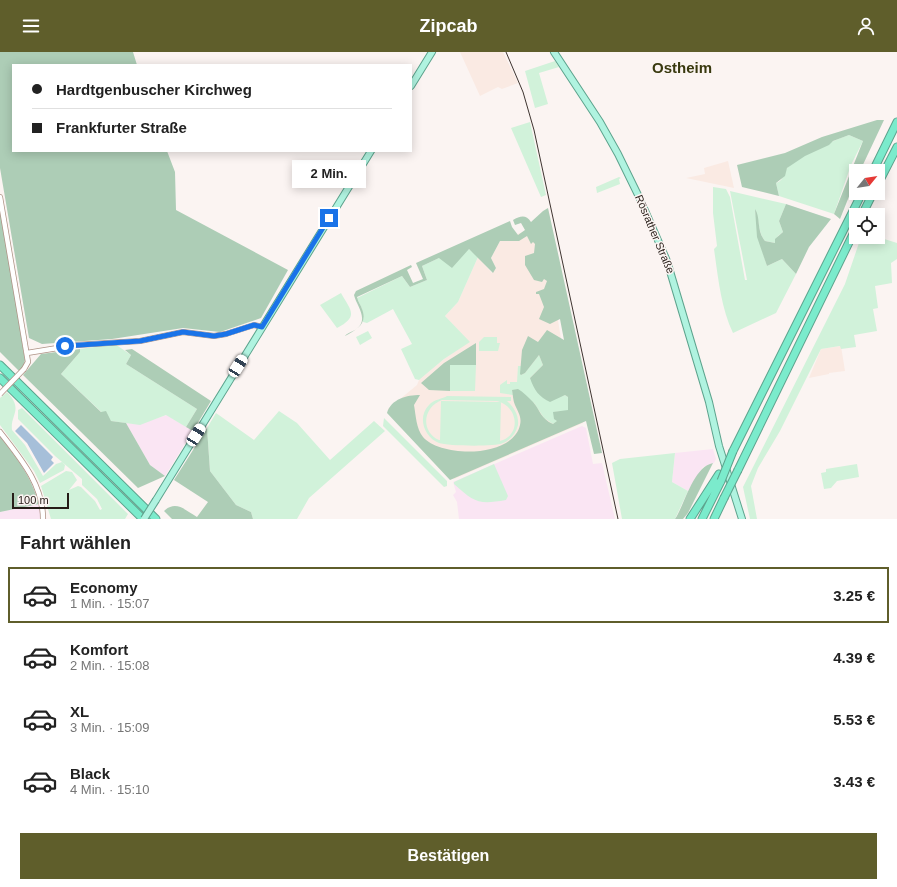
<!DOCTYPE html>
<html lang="de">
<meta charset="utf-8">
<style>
:root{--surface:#fff;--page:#f6f6f6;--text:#222;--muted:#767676;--line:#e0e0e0;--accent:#5f5e2b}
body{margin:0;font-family:Helvetica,sans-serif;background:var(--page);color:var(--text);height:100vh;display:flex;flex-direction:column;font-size:15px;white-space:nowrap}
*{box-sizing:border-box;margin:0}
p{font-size:13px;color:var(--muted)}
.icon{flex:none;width:22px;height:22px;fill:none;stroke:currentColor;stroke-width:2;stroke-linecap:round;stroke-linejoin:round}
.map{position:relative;height:467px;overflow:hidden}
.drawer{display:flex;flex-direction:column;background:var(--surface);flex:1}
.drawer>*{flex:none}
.top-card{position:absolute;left:12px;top:12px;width:400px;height:88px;border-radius:0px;box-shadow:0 2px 10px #0003;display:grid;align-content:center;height:88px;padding:0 20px;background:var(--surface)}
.needle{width:26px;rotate:60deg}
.fabs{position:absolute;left:849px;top:112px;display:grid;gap:8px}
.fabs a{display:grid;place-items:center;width:36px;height:36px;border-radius:0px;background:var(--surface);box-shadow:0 2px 10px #0003;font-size:20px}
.scale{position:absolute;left:12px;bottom:10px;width:57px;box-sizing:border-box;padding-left:4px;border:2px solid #261c17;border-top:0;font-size:11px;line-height:14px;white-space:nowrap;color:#261c17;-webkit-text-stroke:3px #fbf4f2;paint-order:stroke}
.end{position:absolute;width:18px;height:18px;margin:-9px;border:5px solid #1a73e8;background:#fff;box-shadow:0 0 0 2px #fff}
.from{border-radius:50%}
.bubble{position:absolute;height:28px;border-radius:0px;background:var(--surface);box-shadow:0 2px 10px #0003;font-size:13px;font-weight:700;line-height:28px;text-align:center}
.car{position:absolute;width:12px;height:24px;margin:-12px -6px;border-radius:5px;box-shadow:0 0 3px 1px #0007;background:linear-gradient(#fff 24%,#345 0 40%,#fff 0 76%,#345 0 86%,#fff 0)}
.top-card b{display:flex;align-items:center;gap:14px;height:38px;font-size:15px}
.top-card b+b{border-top:1px solid var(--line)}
.top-card i{width:10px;height:10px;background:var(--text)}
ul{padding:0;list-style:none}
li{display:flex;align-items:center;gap:12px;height:56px;margin:0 8px 6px;padding:0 12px;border:2px solid transparent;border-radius:0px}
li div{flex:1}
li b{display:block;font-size:15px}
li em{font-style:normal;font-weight:700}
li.selected{border-color:var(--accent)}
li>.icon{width:36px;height:36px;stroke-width:1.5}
h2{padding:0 20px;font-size:18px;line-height:48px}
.cta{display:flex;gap:8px;margin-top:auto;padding:8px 20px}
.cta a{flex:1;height:46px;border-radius:0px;background:var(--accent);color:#fff;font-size:16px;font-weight:700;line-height:46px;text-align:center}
header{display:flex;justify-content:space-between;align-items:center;height:52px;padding:0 20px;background:var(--accent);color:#fff;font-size:18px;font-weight:700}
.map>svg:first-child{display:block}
</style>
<header><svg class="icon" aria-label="menu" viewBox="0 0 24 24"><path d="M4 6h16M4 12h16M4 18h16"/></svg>Zipcab<svg class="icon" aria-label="person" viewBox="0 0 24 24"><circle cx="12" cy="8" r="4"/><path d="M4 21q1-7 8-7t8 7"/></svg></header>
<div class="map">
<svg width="897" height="467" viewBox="0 0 897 467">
<rect width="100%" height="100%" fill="#fbf4f2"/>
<!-- commercial -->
<path fill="#fae5f3" d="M167 363 193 379 165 424 150 413 126 371 140 372Z
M582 374 586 376 593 412 602 411 615 467H459L457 450 453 443 456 440 453 430Z
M713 397 716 407 714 411 703 415 688 439 672 430 675 401Z
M39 452 47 467H0V460Z"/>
<!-- built -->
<path fill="#faeae3" d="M460 0H503L518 31 502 37 498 35 480 44Z
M728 109 734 136 686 126 705 122 704 116Z
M531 170 552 231 562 293 572 339 583 371 454 427 388 359V357L417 333 419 328 444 307 469 290 445 264 458 250 478 205 492 221 496 216 491 206 500 189 525 179Z
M841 294 845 319 829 321V322L809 326 821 297Z"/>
<!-- green -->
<path fill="#d1f2da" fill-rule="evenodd" d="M555 9 559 15 539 21 548 52 535 56 525 19Z
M530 70 546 143 541 145 511 76Z
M849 83 863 89 851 113 834 162 779 144 776 131C785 128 783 120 788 115 801 102 832 89 849 83Z
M619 125 621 126 619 127 620 132 597 141 596 135Z
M713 135 726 137 730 145 745 228H747L730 139 786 152 779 169 783 180 778 184 775 191 765 189C757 179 760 168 755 158L760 191 767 214 782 207 796 222 776 261 733 281C721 256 718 225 714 197L717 194 713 161Z
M861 185H878L897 191V207L891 211 892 231 875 234 878 256 873 257 877 279 854 283 856 295 841 297 840 294 821 297 780 379 758 416 751 434 757 467H750L743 435 845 232Z
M469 197 478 205 458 250 445 264 470 290 444 307 419 328 415 327 401 297 412 292 393 257 367 271 363 270 362 257 357 246 402 224 410 235 427 228 422 214 439 206Z
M341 241C351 259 359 264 337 276L320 253Z
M368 279 372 286 360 293 356 285Z
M484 285H497V291H500L498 299H479V290Z
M115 292 131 303 126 312 197 357 186 375 166 363 140 373 111 369 61 322 80 300V297Z
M539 303 543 313 530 326 561 344 565 343 568 345V359L554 360 558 369 553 372 544 366 534 351 512 338 513 343 500 341V333L507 328V332H510V330H517L518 314H522L521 323 525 321Z
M450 313H476L475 339H450Z
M7 340C24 358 10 362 12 378L25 393 43 424 56 412 62 410 65 413 64 418 40 431 34 419 0 373V346Z
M447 344 511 345V349H507C514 355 519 363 518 373 516 381 511 388 503 391 495 395 447 394 439 391 424 385 417 365 429 353 434 347 443 347 447 344ZM442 348 497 349C518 354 522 383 500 389L501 350 441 349 440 388 499 389 439 388C420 379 423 355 442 348Z
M22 356 128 462 125 467H51L41 434 66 419 72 420 77 428 69 438 78 434 81 435 95 449 100 458 102 457 97 447 82 433V427L55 404 18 367V358Z
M279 359 297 371 330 408 374 369 385 379 309 446 297 467H253L251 460 236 453 210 419 207 376 216 361 254 388Z
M384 366 447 429V434L444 435 383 374Z
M675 401 672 430 688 439 675 467H622L612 411 620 407Z
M494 412 508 444 506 448C478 453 474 450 454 432V430Z
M857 412 859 425 837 429 831 436 824 437 821 421 826 420V417Z"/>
<!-- forest -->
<path fill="#adcdb6" d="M0 0H133L137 13H13V99H167L175 120 176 158 288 218 261 266 220 280 183 276 112 287 42 292 29 286 0 116Z
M877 68H884L860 119H856V127L840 167 834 162 863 89 849 83 833 89 829 93 805 104 787 116 785 124 776 131 779 144 742 135 737 113 785 101 822 85Z
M786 152 831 167 809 195 796 222 782 207 767 214 757 185 755 157C761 166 756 178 765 189L775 191V187L783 180 779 169Z
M0 154 25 308 23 316 19 319 0 300Z
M548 156 602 401 594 402 586 369 450 428 387 361C391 347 407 343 420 343L414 353C416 364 416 376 423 385 441 406 513 406 520 373 522 365 518 360 515 353 513 349 513 343 512 338L518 337C523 340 528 345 533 350 540 358 541 367 553 372L557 369 554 367 553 360 568 358V345L565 343 550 350C539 345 534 338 530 326L543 313 539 303 525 321 521 323 520 322 522 298 528 284 538 290 547 278 564 288 560 267 550 272 539 267 544 255 539 242H536V240L544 237 547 229 544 227 542 230 534 228 525 213V204L534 201 535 192 533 190 531 192 527 184 519 189H500L491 206 496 216 493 221 469 197 452 216 439 206 422 214 427 228 410 235 402 224 357 245C358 250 361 253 362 257 368 272 356 278 345 284 346 282 351 280 355 278 370 268 357 255 354 243L356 239 411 213 412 215 407 218 413 231 423 227 416 211 510 169 512 175 518 183 525 178 521 171 515 173 513 168C520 164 526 162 531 170L543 159Z
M476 291V313H450V339L429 338 421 331 444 311Z
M80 297V300L61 322 101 360 106 359 111 369 126 371 150 413 165 424 138 436 23 323 41 302Z
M132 297 211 349 193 379 186 375 197 357 126 312 131 303 125 298Z
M207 376 210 419 236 453 251 460 253 467H172L164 459C176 448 185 458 197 465L208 450 174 428Z
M0 384C17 407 31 423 39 452L0 460Z
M713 411 688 461 683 467H675C685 452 693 415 713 411Z"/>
<!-- water -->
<path fill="#a6bfd9" d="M21 373 53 405 51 408 54 411 44 421 27 391 15 379Z"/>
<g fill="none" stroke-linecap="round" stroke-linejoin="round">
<!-- minor casing -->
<g stroke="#ae9285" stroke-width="6">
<path id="minor" d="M0 145 28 310 24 317
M27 301 76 293 140 289 183 280 214 284 226 282 254 273 262 275
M0 380C20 406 43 432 43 467"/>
</g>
<!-- major casing -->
<g stroke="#5da38d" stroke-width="8">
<path id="major" d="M554 0 600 70 618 102 640 147 667 209 709 350 719 394 742 467
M411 34 432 0
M156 448 371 99"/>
</g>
<!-- highway casing -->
<g stroke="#5da38d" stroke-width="9">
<path id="highway" d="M873 119 897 70
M878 132 897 95
M862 163 873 141
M0 313 156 467
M0 326 143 467
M733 399 862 141
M738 418 856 176
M690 467 719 422
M702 467 721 429
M714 467 724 446"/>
</g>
<!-- minor -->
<use href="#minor" stroke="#fff" stroke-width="4.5"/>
<!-- major -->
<use href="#major" stroke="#b0f3e0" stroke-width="6"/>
<!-- highway -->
<use href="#highway" stroke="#7bebcc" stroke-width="7"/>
<!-- tram -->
<path stroke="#3e3430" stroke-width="1" d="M506 0 523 40 534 78 618 467"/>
<!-- minor-bridge casing -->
<g stroke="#ae9285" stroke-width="6" stroke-linecap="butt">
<path id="minor-bridge" d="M0 342 24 317"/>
</g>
<!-- major-bridge casing -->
<g stroke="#5da38d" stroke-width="8" stroke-linecap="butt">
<path id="major-bridge" d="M144 467 156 448"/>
</g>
<!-- highway-bridge casing -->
<g stroke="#5da38d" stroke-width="9" stroke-linecap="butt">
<path id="highway-bridge" d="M721 429 733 399
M724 446 738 418"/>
</g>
<!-- minor-bridge -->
<use href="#minor-bridge" stroke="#fff" stroke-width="4.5"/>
<!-- major-bridge -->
<use href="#major-bridge" stroke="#b0f3e0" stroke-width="6"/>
<!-- highway-bridge -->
<use href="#highway-bridge" stroke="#7bebcc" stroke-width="7"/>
</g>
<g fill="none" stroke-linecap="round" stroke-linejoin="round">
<!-- route -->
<path stroke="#1a73e8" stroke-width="5" d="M65 294 140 289 183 280 214 284 226 282 254 273 262 275 329 166"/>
</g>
<g text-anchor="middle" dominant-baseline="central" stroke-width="3" stroke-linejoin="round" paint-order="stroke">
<!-- street labels -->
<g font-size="11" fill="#261c17" stroke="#fbf4f2">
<text transform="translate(655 182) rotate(67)">Rösrather Straße</text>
</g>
<!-- district labels -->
<g font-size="15" font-weight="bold" fill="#39390f" stroke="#fbf4f2">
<text x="682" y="15">Ostheim</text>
</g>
</g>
</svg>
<div class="fabs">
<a><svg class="needle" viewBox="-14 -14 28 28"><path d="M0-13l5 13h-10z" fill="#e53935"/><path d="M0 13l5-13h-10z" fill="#767676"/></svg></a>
<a><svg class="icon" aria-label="locate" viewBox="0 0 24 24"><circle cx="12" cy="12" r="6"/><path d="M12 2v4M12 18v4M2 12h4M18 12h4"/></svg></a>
</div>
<div class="scale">100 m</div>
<i class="end from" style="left:65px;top:294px"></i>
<i class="end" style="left:329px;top:166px"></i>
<div class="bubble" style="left:292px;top:108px;width:74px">2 Min.</div>
<i class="car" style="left:238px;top:314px;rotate:32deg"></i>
<i class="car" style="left:196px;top:383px;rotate:32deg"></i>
<div class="top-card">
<b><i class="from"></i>Hardtgenbuscher Kirchweg</b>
<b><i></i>Frankfurter Straße</b>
</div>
</div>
<section class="drawer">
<h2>Fahrt wählen</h2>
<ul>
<li class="selected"><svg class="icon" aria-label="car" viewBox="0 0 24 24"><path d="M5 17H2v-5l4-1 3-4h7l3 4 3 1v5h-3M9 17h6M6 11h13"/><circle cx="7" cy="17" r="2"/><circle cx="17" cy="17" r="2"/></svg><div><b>Economy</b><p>1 Min. · 15:07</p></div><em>3.25 €</em></li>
<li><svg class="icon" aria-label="car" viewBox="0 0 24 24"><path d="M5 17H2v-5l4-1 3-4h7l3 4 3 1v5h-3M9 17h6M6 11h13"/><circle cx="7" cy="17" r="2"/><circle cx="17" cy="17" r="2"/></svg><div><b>Komfort</b><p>2 Min. · 15:08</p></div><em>4.39 €</em></li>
<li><svg class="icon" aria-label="car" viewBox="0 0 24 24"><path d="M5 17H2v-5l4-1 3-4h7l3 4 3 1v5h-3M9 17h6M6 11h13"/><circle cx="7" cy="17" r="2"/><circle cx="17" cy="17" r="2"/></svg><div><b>XL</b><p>3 Min. · 15:09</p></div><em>5.53 €</em></li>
<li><svg class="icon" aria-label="car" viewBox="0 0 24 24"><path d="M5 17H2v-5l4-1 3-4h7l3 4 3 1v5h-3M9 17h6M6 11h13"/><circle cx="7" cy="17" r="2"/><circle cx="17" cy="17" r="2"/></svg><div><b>Black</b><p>4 Min. · 15:10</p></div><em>3.43 €</em></li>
</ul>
<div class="cta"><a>Bestätigen</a></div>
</section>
